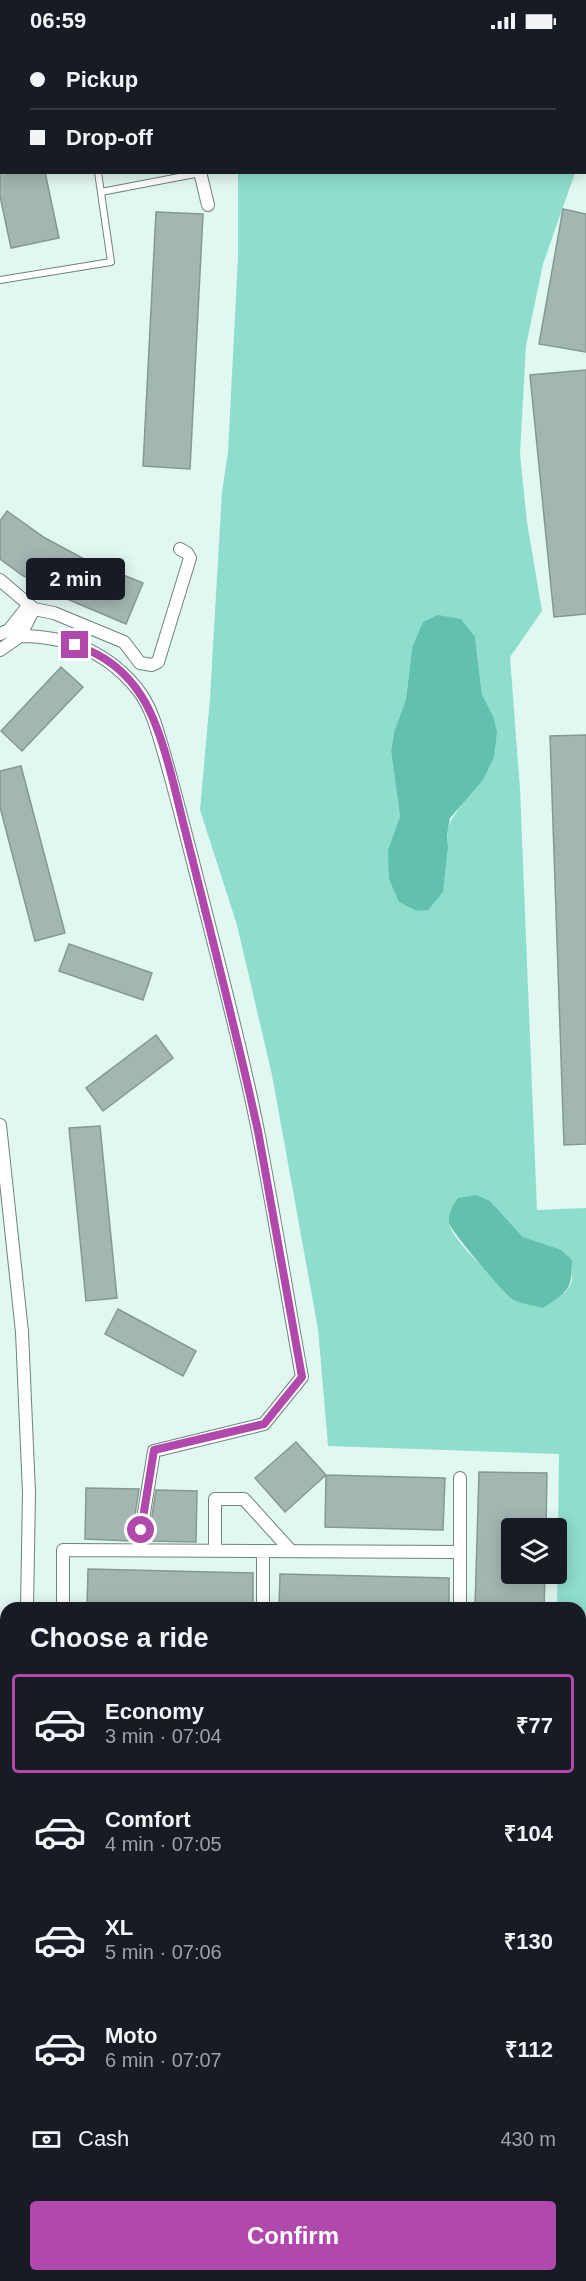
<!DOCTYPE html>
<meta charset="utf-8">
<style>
:root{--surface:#171b24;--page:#242831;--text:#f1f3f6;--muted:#9ea1a6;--line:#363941;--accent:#b149ad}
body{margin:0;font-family:Helvetica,sans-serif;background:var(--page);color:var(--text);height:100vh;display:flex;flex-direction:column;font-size:22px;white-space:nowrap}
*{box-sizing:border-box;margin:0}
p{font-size:20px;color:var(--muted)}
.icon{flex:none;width:33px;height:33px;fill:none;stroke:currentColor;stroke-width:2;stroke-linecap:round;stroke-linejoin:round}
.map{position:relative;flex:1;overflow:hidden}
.sheet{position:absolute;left:0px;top:1560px;width:586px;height:680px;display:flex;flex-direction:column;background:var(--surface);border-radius:18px 18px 0 0;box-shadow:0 3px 15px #0003}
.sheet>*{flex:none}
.banner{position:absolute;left:0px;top:0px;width:586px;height:132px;box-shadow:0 3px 15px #0003;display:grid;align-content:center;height:132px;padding:0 30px;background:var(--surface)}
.fabs{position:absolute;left:501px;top:1476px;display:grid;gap:12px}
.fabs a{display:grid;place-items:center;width:66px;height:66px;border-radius:6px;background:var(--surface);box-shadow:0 3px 15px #0003;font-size:30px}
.end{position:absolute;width:27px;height:27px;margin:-14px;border:8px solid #b149ad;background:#fff;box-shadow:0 0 0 3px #fff}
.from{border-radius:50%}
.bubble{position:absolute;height:42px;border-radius:6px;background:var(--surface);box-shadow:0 3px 15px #0003;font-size:20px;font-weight:700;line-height:42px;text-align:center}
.banner b{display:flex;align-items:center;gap:21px;height:57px;font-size:22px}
.banner b+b{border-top:2px solid var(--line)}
.banner i{width:15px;height:15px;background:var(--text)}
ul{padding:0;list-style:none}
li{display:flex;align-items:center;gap:18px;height:99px;margin:0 12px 9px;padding:0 18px;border:3px solid transparent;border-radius:6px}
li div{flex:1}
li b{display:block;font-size:22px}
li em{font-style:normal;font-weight:700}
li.active{border-color:var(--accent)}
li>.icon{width:54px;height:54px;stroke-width:1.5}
h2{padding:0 30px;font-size:27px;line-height:72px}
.pay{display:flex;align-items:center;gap:15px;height:66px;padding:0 30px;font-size:22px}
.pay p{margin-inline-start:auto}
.button{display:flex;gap:12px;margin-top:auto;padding:12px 30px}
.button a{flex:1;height:69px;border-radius:6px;background:var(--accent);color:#fff;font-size:24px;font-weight:700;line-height:69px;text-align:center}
.status{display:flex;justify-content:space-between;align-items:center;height:42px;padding:0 30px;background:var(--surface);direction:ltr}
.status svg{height:16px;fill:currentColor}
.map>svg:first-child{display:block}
</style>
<div class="status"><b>06:59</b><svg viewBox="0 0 49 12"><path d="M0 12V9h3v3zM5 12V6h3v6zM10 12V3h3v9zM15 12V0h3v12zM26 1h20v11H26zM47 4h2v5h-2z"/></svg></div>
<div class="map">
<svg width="586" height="2239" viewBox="0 0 586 2239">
<rect width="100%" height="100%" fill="#e1f7f1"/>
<!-- green -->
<path fill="#8fdecd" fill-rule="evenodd" d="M209 0H578V1L209 2Z
M238 131H575L543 222 526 304 520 412 527 480 542 569 510 615 520 747 537 1168 586 1166V1630H581L580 1566H557L559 1412 328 1404 318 1287 272 1033 237 883 200 768 210 656 222 450 228 410 238 215ZM475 595 482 652 493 674C482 702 474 733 462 760 453 779 445 779 448 804L388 808 400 774 391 709 394 690 406 657 412 606ZM490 1159 523 1195 572 1218V1240L565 1251 498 1242C485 1226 457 1202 450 1185 448 1180 450 1172 451 1166Z
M6 2163V2234H52L54 2239H0V2166Z"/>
<!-- water -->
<path fill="#61c1ae" d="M438 573 461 577 475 595 482 652 493 674 497 690 494 715 483 738 450 776 447 793 448 804 443 850 428 868 417 869 399 860 389 837 388 808 400 774 391 709 394 690 406 657 412 606 423 580Z
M476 1153 490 1159 523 1195 561 1208 572 1218C572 1249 568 1249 543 1266 534 1263 520 1262 512 1257 505 1253 450 1188 449 1181 448 1171 452 1164 458 1156Z"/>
<!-- building -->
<path fill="#a3b7b2" stroke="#859894" stroke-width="1.5" d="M0 130H45L59 196 11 206 0 154Z
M563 167 586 172V310L539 302Z
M156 170 203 172 190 427 143 424Z
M586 328V572L554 575 530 333Z
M7 469 45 496 86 518 143 541 126 582 67 557 22 533 0 517V479Z
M61 625 83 645 22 709 1 689Z
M586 693V1102L564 1103 550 694Z
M21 724 65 891 35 899 0 765V729Z
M69 902 152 931 143 958 59 929Z
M156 993 173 1016 103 1069 86 1046Z
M100 1084 117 1256 86 1259 69 1086Z
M118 1267 196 1309 183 1334 105 1292Z
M296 1400 326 1433 285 1470 255 1436Z
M479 1430 547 1431 546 1486H512V1532H545L544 1566H475Z
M326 1433 445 1436 443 1488 325 1485Z
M86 1446 139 1447 131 1499 85 1497Z
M156 1448 197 1449 196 1500 148 1499Z
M88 1527 253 1531V1566H87Z
M280 1532 449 1536V1566H279Z"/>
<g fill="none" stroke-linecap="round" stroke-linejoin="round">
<!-- service casing -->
<g stroke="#6f827e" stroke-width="8">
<path id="service" d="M74 0 75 2
M101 150 200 131
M0 238 111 220 98 130
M580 2114H586"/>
</g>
<!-- minor casing -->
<g stroke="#6f827e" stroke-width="14">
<path id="minor" d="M170 0 171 2
M200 130 208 163
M0 538 34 567
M0 592 9 588 28 564
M20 594C70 594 111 611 141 652 153 670 158 691 164 711 174 746 183 781 192 816 215 907 240 998 258 1089 274 1171 287 1253 302 1335L264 1382 154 1409 138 1508
M0 608 20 594 34 567 54 571 124 600 140 621 152 623 158 620 190 516 187 511 180 507
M0 1083 22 1290 29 1451 27 1566
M215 1508V1457H244L291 1509
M63 1566V1508L460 1510
M263 1566V1509
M460 1566V1436
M580 1838H586
M0 1878 2 1889
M580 1879 586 1878
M580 1912H586
M0 1926 6 1932
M102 2234 103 2239
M136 2234 138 2239"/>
</g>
<!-- service -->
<use href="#service" stroke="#fff" stroke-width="6"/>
<!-- minor -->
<use href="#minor" stroke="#fff" stroke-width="12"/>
</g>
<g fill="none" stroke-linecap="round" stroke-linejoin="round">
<!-- route -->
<path stroke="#b149ad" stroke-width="8" d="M75 603C103 612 126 629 142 655 163 688 175 749 185 788 207 875 229 962 249 1049L258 1089 302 1335 264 1382 154 1408 141 1488"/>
</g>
</svg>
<div class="fabs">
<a><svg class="icon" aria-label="layers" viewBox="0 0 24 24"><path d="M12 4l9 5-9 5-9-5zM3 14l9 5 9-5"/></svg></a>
</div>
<i class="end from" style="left:141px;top:1488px"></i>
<i class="end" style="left:75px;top:603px"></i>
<div class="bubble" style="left:26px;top:516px;width:99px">2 min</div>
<div class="banner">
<b><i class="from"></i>Pickup</b>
<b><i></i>Drop-off</b>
</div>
<section class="sheet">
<h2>Choose a ride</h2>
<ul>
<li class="active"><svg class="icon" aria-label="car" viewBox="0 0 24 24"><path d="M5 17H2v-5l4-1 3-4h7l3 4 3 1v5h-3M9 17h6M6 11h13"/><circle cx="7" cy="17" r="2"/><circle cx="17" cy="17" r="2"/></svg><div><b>Economy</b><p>3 min · 07:04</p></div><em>₹77</em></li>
<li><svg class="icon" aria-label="car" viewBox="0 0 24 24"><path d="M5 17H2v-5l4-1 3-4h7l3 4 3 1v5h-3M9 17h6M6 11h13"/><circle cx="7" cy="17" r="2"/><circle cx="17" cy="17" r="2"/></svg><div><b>Comfort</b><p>4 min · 07:05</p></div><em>₹104</em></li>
<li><svg class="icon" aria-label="car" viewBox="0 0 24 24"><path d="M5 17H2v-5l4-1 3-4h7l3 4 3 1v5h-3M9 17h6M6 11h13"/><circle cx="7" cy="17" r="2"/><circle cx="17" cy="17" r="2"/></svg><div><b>XL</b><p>5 min · 07:06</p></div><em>₹130</em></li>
<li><svg class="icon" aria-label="car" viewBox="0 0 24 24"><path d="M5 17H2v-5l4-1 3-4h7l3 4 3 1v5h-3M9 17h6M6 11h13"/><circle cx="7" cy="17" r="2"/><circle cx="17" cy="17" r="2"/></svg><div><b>Moto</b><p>6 min · 07:07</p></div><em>₹112</em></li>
</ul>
<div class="pay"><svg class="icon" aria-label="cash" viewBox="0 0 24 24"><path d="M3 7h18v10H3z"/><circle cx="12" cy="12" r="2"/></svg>Cash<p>430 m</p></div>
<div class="button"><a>Confirm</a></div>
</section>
</div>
